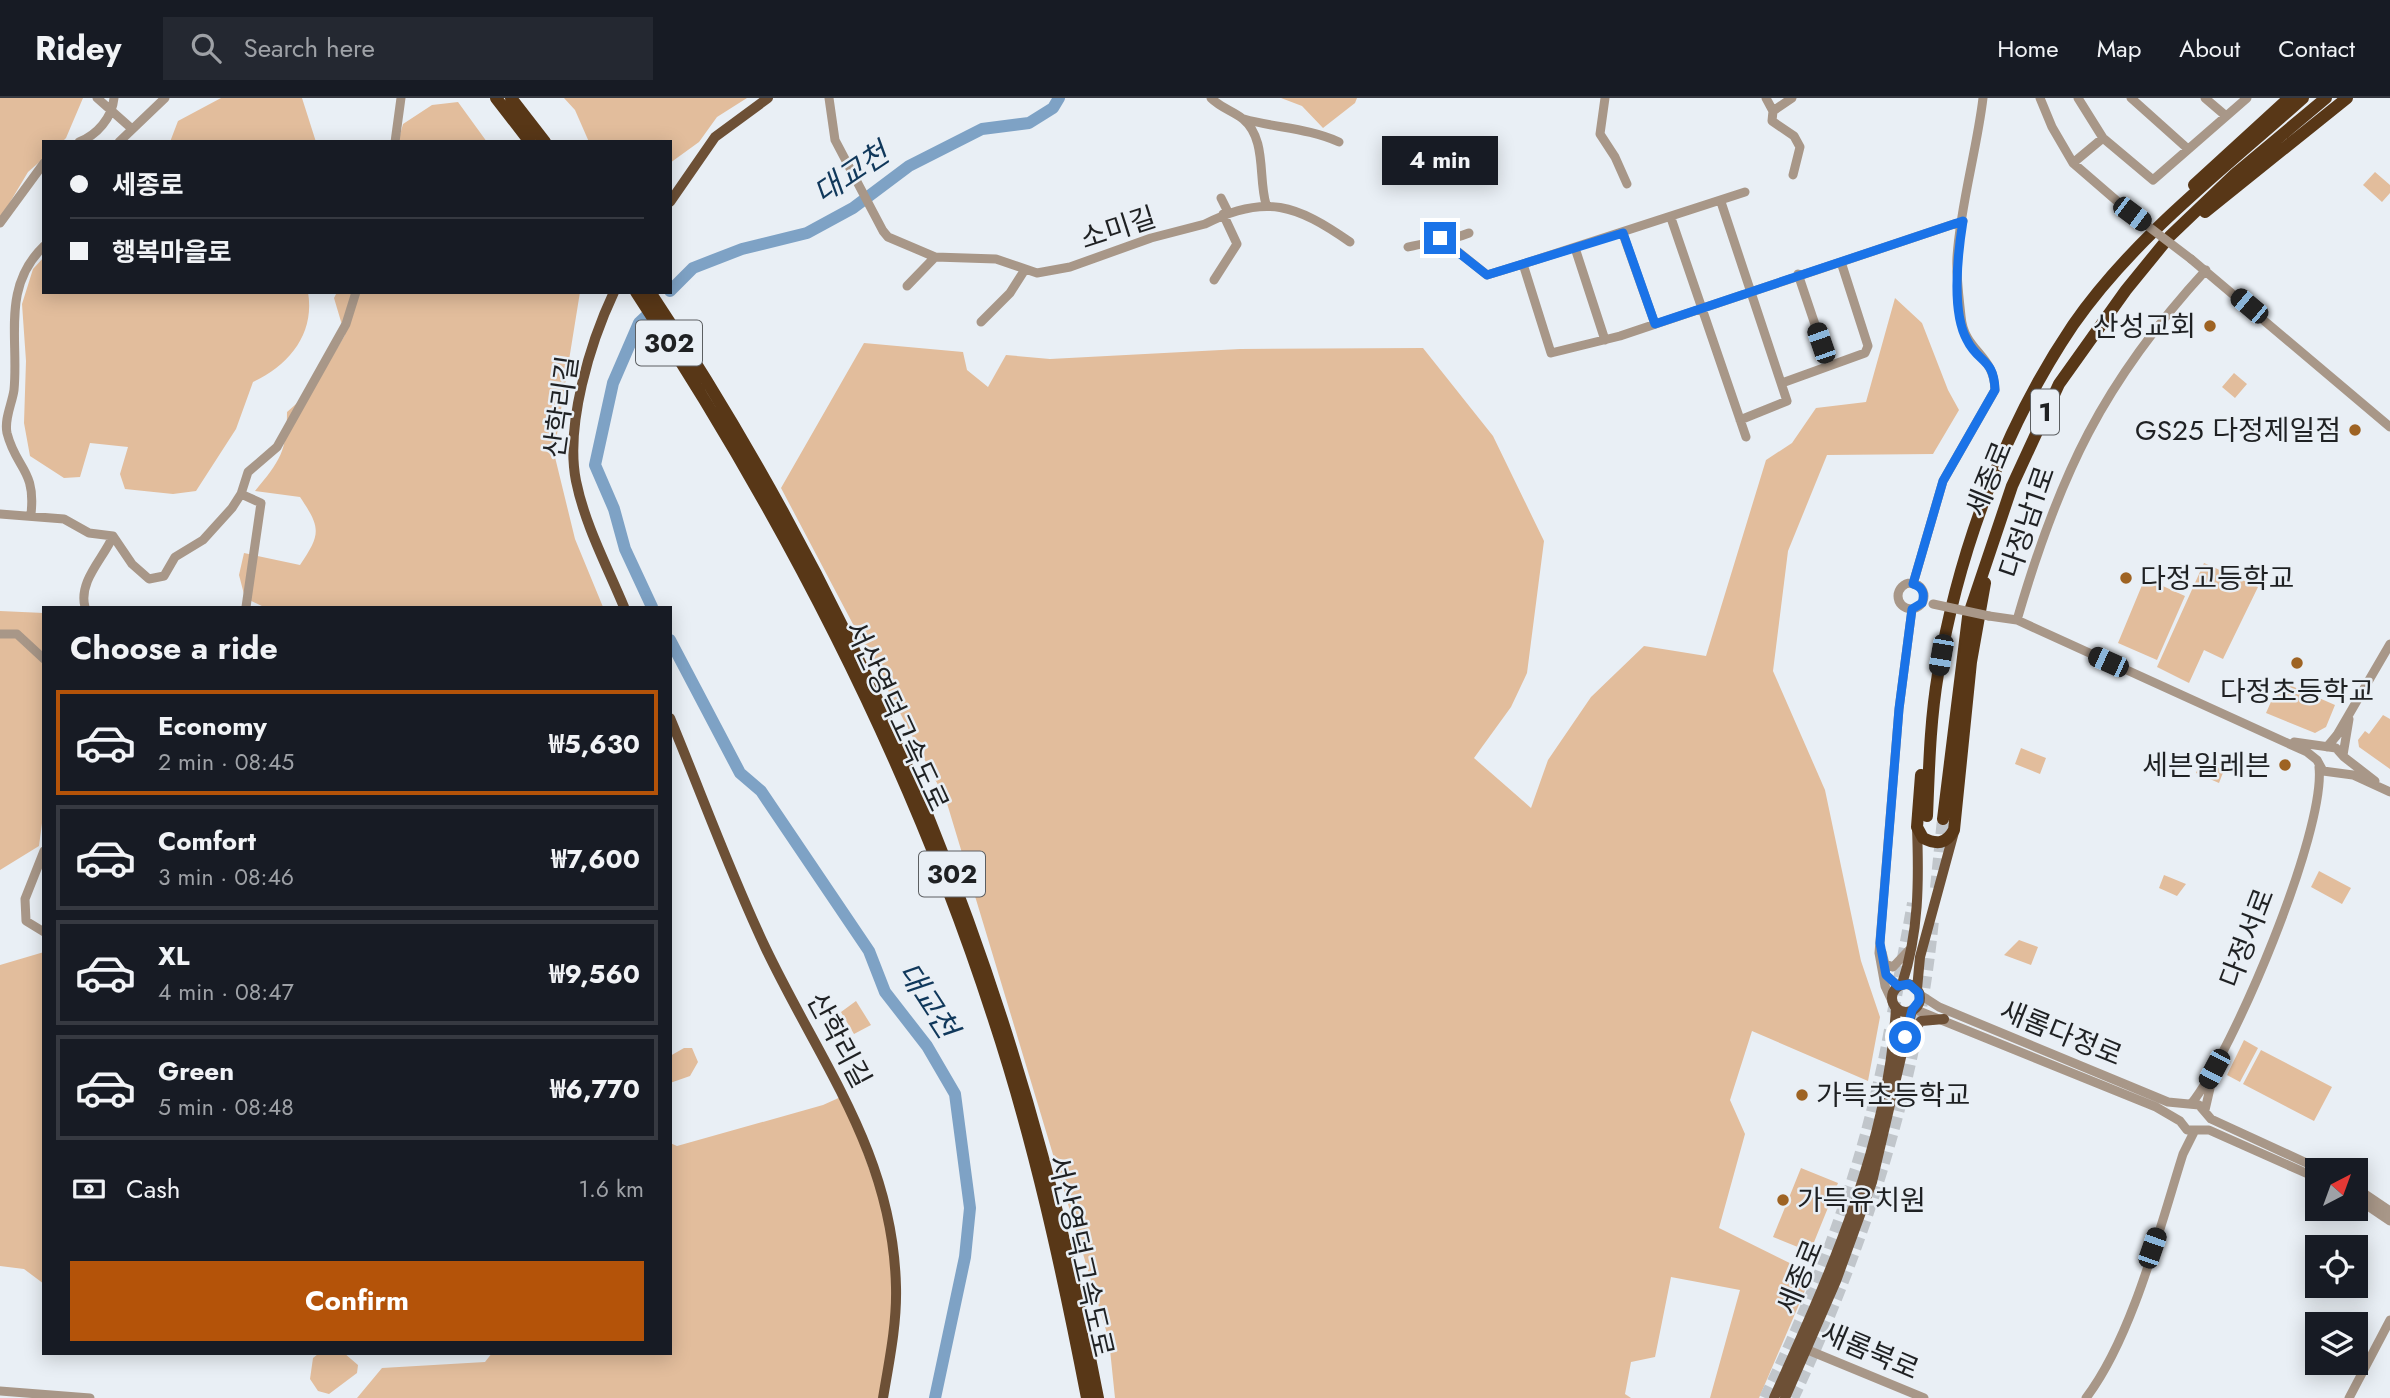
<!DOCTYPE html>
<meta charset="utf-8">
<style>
:root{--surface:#171b24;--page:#242831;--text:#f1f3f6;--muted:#9ea1a6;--line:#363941;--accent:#b45309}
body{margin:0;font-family:Jost,"Noto Sans KR",sans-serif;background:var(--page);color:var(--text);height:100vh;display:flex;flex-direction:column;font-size:26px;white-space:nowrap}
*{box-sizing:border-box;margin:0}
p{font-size:23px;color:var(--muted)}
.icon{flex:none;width:38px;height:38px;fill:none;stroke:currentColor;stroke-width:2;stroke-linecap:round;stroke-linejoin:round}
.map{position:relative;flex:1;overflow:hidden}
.side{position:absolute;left:42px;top:508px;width:630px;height:749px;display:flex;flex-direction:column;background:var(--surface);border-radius:0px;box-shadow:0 4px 18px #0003}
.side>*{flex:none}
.guide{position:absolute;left:42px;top:42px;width:630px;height:154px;border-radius:0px;box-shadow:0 4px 18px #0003;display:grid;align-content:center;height:154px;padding:0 28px;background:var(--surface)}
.needle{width:46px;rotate:41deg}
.tools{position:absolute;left:2305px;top:1060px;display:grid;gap:14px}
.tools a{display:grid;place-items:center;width:63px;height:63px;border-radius:0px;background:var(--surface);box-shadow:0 4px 18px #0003;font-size:35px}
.end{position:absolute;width:32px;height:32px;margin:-16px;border:9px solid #1a73e8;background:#fff;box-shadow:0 0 0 4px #fff}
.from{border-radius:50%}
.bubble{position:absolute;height:49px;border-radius:0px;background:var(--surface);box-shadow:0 4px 18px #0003;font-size:23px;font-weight:700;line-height:49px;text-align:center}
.car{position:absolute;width:21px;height:42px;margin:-21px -10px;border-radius:9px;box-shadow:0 0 5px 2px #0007;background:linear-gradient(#222 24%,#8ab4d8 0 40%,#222 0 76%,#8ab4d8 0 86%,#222 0)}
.guide b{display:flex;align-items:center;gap:24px;height:66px;font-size:26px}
.guide b+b{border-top:2px solid var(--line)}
.guide i{width:18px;height:18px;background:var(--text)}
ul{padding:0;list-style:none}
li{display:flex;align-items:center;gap:21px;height:105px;margin:0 14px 10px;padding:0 14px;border:4px solid var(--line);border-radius:0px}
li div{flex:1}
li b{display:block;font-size:26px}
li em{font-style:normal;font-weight:700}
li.on{border-color:var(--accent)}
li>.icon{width:63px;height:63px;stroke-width:1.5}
h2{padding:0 28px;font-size:32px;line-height:84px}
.pay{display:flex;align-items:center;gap:18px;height:77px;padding:0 28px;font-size:26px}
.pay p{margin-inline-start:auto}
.action{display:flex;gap:14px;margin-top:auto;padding:14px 28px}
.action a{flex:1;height:80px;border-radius:0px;background:var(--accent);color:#fff;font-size:28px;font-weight:700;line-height:80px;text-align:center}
header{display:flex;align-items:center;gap:42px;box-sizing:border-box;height:98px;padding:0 35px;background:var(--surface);border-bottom:2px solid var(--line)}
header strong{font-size:33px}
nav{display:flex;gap:38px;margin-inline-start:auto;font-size:24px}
.search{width:490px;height:63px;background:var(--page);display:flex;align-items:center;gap:18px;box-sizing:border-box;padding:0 24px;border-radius:0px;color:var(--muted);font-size:26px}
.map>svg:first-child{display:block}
</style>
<header>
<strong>Ridey</strong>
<div class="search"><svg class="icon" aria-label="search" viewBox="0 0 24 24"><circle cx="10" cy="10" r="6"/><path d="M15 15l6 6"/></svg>Search here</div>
<nav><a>Home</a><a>Map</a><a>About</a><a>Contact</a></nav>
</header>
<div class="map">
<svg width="2390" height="1300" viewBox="0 0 2390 1300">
<rect width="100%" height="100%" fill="#e9eff5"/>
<!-- green -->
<path fill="#e2bd9c" d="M0 0H83L66 40 62 44H44V60L28 74 0 121Z
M221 0H302L316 44H170L178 23Z
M564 0H747L717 19 699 44 670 65V44H589L575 12Z
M1281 0H1357L1355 5 1323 30 1302 8Z
M458 4 487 44H398L403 26 432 7Z
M2375 74 2390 87V95L2382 104 2363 87Z
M44 159V194H308C315 235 290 267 253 284L236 331 196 393 173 396 125 391 120 376 128 349 90 345 80 379 64 380 30 358 24 325 26 263 22 206 33 171Z
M337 194H580L554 355 575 441 603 509H264L245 500 239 477 244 455 300 467C321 436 321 430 300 399L255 393C280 363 287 353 287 314L312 292 345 237 334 200Z
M1895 200 1922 225 1948 292 1959 312 1933 356 1827 357 1788 453 1773 573 1825 692 1861 863 1880 919 1868 983 1752 933 1730 1002 1745 1036 1719 1130 1812 1176 1759 1300H1710L1740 1192 1671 1179 1655 1259 1631 1264 1625 1296 1631 1300H1115L1109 1242 946 702 781 390 864 245 963 254 967 272 988 289 1006 257 1050 261 1240 251 1423 250 1493 338 1544 443 1527 575 1511 609 1474 660 1531 710 1548 662 1591 599 1644 548 1706 558 1766 362 1792 345 1816 310 1866 304Z
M2234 275 2247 286 2235 300 2222 289Z
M2204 465 2258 489 2223 561 2204 552 2189 585 2157 569Z
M2145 480 2185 498 2157 562 2118 545Z
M0 513 44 515V710L39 748 0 772Z
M2285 585 2335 607 2326 629 2315 635 2266 615 2278 588Z
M2383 617 2390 621V671L2359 649 2358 642 2365 633 2369 636Z
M2021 650 2046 660 2040 676 2015 666Z
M2201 663 2224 672 2219 685 2196 675Z
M2319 773 2351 790 2342 806 2311 789Z
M2164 777 2186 786 2177 798 2159 790Z
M2019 842 2038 849 2031 867 2004 857Z
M44 854V1186L24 1171 0 1168V867Z
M856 903 871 927 854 936 841 914Z
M2244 942 2258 950 2240 984 2227 977Z
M684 950H692L698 964 690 978 670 985V958Z
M2261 952 2332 989 2314 1023 2243 986Z
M843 998 890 1129 894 1221 883 1300H357L382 1270 485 1264 492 1255H670V1045L677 1048 823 1007Z
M1801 1070 1838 1085 1810 1154 1773 1139Z
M344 1255 358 1267 357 1275 329 1296 318 1293 310 1281 313 1260 318 1256Z"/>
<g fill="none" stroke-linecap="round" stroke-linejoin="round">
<!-- river -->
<path stroke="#7ea2c5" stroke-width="12" d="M670 193 693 170 742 151 807 135 853 110 909 68 982 31 1029 25 1053 10 1059 0
M652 509 625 451 614 411 595 367 613 285 639 225 655 210
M670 542 740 675 761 693 869 853 885 894 927 948 955 996 970 1110 965 1159 935 1300"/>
<!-- highway-tunnel -->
<path stroke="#c1c6cb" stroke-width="12" stroke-dasharray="12 6" stroke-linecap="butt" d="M1936 790 1943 721
M1893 915 1913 805
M1765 1300C1822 1183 1866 1061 1890 932
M1793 1300C1863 1150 1917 988 1933 822"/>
<!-- minor -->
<path stroke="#a89788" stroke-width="9" d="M97 0 131 30
M829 0 835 42 883 133 888 139 935 159 996 161 1037 175 1070 169 1151 140 1205 126C1265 95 1297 107 1350 144
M1211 0C1221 10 1233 13 1243 21 1267 41 1258 80 1266 106
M1605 0 1600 36 1615 59 1627 86
M1766 0 1773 13
M1792 0 1773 13 1772 23 1794 38 1800 49 1793 77
M2040 0 2052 29 2073 65 2132 116
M2078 0 2103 40 2153 82 2247 0
M2131 0 2188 51
M2205 0 2226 18
M1244 21C1276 30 1308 30 1339 44
M79 44C97 37 112 20 114 0
M119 44 165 0
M395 44 401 0
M2073 65 2103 40
M1221 100 1228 114
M1721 104 1787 303 1740 322
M1671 120 1746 339
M0 125 44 65
M1623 136 1655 226
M1441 140 1487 177 1523 166 1551 255 1620 238 1963 123
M1408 149C1428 144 1450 143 1469 135
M1575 150 1605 242
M2191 161 2390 329
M1523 166 1745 94
M1798 176 1829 268
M1214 182 1237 146 1223 116
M907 188 935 159
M981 224 1010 195 1024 173
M1782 285 1865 255 1868 248 1841 164
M241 396 261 405 246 509
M0 416 64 421 89 435 113 438 132 466 149 481 164 478 175 459 203 442 232 410 241 396 248 374 277 349 346 226 356 194
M31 416C36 371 16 371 7 335 4 321 12 306 14 292 19 241 1 189 44 148
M1898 498a13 13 0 1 1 26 0a13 13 0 1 1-26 0Z
M1913 486 1943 383 1995 292C1994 255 1964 254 1961 218 1959 199 1956 178 1957 159 1960 109 1977 51 1983 0
M85 509C78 483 104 460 113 438
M1989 518 2017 522 2307 654 2317 662 2323 673 2353 677 2390 694
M2017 522C2059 377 2103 284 2206 172
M0 536H17L44 561
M2294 644 2336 650 2344 659 2375 683
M2327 649 2337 637 2390 546
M2343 657 2349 621
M44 753 25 801 26 823 44 834
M1882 854 1885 866 1893 869 1909 852
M1885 871 1886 877 1898 888
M1919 896 1939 909 2168 1004 2199 1007 2211 1021 2324 1073
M1892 903 1885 888 1879 855 1899 611 1912 511
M1914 911 2156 1009 2180 1023 2187 1032H2209L2317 1080
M2191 1006C2233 954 2326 733 2319 669
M2205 1012 2211 986
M2356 1090 2390 1113
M2356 1100 2390 1123
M1803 1250 1924 1300
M0 1293 90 1300
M2086 1300C2132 1240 2160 1129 2183 1056L2194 1034
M2349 1300 2390 1222"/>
<!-- major -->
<path stroke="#6d5036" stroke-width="10" d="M670 104 715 39 768 0
M614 194C590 245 565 327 576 383 585 427 607 468 624 509
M670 620C702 697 730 775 766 851 821 966 893 1056 896 1189 897 1226 889 1264 883 1300
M1902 886C1919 835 1919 783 1917 729
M1892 900a14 14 0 1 1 28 0a14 14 0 1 1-28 0Z
M1917 891 1920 859 1954 734
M1907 940 1921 923 1944 921
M1774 1300C1830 1176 1889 1047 1896 909
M1785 1300 1836 1183 1872 1084 1912 912"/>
<!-- highway -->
<path stroke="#583717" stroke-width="12" d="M496 0 530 44
M511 0 545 44
M2194 87 2289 0
M2205 114 2347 0
M636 194C784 419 910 662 993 919 1034 1043 1062 1171 1087 1300
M650 194C876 535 1022 898 1098 1300
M1921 677 1917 729 1923 740C1937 747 1946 746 1954 732L1971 564 1985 485
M1927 718C1929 671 1930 623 1938 576 1958 455 2004 329 2073 227 2134 139 2224 71 2303 0
M1943 721 1968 519 2012 388 2059 286 2126 192 2170 138 2235 76 2326 0"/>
<!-- minor-bridge -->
<path stroke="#a89788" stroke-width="9" d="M2132 116 2191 161
M1933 506 1989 518"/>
</g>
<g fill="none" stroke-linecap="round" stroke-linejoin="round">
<!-- route -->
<path stroke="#1a73e8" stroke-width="9" d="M1440 140 1487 177 1623 135 1655 226 1963 123C1958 154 1951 213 1967 242 1978 265 1994 260 1995 292L1943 383 1913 486C1923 489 1925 496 1922 505L1912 511 1899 611 1880 845 1886 877 1898 888 1909 886 1919 895V903L1912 912 1905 939"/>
</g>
<!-- markers -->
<g fill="#9e6323" stroke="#e9eff5" stroke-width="2.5">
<circle cx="2210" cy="228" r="7"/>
<circle cx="2355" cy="332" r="7"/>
<circle cx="2126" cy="480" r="7"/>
<circle cx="2297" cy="565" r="7"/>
<circle cx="2285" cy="667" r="7"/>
<circle cx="1802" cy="997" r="7"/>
<circle cx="1783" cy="1102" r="7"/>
</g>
<g text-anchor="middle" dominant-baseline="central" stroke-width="5" stroke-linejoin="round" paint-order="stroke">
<!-- shield labels -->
<g fill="#e9eff5" stroke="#5c5f62" stroke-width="2">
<rect x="636" y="222.5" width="66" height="45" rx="5"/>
<rect x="2031" y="291.5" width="28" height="45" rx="5"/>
<rect x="919" y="753.5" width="66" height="45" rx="5"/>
</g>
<g font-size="26" font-weight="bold" fill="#1f2123">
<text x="669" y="245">302</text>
<text x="2045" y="314">1</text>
<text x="952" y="776">302</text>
</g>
<!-- street labels -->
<g font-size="28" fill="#1f2123" stroke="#e9eff5">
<text transform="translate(1118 130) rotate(-18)">소미길</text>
<text transform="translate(561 309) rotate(-82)">산학리길</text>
<text transform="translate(1989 381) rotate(-68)">세종로</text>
<text transform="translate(2027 424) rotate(-71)">다정남1로</text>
<text transform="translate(897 618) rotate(65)">서산영덕고속도로</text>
<text transform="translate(2247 840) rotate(-69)">다정서로</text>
<text transform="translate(2061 935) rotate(22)">새롬다정로</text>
<text transform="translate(839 942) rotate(62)">산학리길</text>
<text transform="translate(1081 1158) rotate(77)">서산영덕고속도로</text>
<text transform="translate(1800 1179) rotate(-68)">세종로</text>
<text transform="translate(1870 1253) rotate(23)">새롬북로</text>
</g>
<!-- poi labels -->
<g font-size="28" fill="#1f2123" stroke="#e9eff5" text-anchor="end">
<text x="2196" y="228">산성교회</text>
<text x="2341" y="332">GS25 다정제일점</text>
<text x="2140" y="480" text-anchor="start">다정고등학교</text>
<text x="2297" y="593" text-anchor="middle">다정초등학교</text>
<text x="2271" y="667">세븐일레븐</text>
<text x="1816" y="997" text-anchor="start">가득초등학교</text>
<text x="1797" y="1102" text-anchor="start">가득유치원</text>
</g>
<!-- water labels -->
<g font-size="30" font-style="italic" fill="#10385b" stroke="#e9eff5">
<text transform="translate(851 75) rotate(-34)">대교천</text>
<text transform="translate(928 902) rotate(57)">대교천</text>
</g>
</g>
</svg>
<div class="tools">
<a><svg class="needle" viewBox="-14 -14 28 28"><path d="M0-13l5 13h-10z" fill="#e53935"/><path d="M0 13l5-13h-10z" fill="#9ea1a6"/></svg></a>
<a><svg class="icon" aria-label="locate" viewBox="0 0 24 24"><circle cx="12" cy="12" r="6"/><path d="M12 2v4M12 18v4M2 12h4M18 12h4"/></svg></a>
<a><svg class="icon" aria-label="layers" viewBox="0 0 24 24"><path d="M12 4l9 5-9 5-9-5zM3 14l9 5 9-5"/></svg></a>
</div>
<i class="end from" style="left:1905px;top:939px"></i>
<i class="end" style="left:1440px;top:140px"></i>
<div class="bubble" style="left:1382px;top:38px;width:116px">4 min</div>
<i class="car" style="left:2132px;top:116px;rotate:127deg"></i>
<i class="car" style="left:2249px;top:208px;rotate:310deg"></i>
<i class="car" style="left:1821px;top:245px;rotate:341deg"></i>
<i class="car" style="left:1941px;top:557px;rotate:190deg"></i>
<i class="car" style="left:2108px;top:564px;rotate:294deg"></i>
<i class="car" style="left:2214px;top:971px;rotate:208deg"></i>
<i class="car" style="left:2152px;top:1150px;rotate:19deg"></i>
<div class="guide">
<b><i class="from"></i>세종로</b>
<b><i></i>행복마을로</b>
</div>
<section class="side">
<h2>Choose a ride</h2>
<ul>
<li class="on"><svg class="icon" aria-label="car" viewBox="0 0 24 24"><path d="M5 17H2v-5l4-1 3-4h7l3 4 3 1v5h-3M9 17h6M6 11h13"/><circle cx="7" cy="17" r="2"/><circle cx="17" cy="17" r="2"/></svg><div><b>Economy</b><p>2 min · 08:45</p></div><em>₩5,630</em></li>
<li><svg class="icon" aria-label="car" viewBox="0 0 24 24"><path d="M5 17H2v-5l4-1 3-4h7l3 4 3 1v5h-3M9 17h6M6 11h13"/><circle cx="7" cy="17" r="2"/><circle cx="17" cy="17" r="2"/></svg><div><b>Comfort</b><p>3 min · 08:46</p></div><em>₩7,600</em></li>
<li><svg class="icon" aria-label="car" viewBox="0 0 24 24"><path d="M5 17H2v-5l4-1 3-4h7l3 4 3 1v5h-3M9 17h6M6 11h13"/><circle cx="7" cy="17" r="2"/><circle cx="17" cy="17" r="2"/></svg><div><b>XL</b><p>4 min · 08:47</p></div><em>₩9,560</em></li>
<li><svg class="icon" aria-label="car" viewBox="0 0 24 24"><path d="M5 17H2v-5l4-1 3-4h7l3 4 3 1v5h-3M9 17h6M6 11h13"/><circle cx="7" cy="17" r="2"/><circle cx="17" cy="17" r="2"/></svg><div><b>Green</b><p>5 min · 08:48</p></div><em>₩6,770</em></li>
</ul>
<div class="pay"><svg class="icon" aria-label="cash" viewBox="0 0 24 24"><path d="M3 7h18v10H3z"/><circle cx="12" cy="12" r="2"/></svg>Cash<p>1.6 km</p></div>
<div class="action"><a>Confirm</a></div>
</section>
</div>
